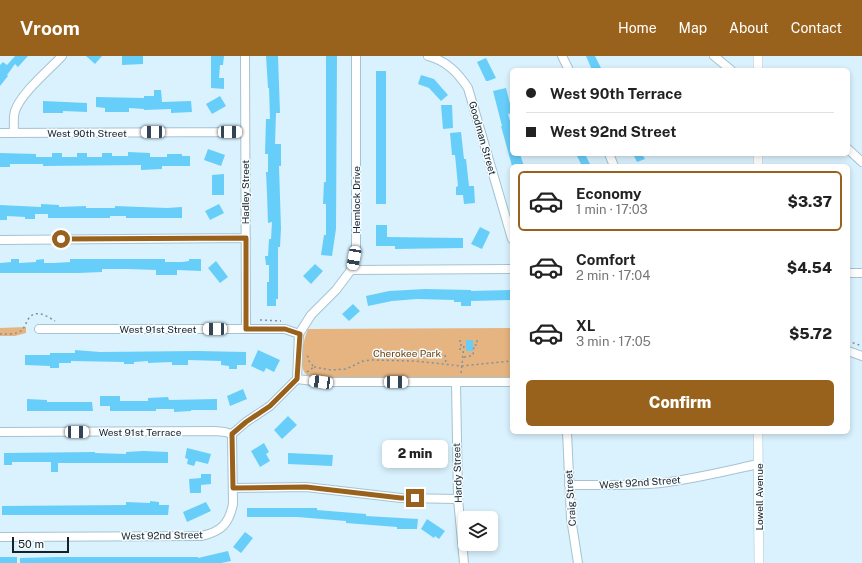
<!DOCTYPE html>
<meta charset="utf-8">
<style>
:root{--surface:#fff;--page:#f2f2f2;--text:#222;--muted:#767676;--line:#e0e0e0;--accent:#99621c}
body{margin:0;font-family:"Public Sans",sans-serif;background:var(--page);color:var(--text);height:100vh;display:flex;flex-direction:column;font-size:15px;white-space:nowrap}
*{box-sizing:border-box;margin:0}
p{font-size:13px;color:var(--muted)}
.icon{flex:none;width:22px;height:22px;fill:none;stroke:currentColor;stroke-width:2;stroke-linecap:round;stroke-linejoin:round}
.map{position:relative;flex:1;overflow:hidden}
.details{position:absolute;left:510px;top:108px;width:340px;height:270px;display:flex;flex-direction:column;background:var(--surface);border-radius:6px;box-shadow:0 2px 6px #0003}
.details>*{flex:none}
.top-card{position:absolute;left:510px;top:12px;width:340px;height:88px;border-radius:6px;box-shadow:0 2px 6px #0003;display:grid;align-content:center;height:88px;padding:0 16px;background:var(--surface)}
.tools{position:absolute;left:458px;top:455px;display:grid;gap:8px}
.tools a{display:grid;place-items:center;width:40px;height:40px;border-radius:6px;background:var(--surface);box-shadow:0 2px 6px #0003;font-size:20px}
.scale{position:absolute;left:12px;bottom:10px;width:57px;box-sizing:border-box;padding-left:4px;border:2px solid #162126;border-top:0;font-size:11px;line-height:14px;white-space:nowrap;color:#162126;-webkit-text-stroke:3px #f6fcff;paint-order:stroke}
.end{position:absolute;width:18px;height:18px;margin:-9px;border:5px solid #99621c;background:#fff;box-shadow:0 0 0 2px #fff}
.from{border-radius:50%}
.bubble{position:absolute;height:28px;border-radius:6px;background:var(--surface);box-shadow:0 2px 6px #0003;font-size:13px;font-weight:800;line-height:28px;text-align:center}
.car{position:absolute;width:12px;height:24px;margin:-12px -6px;border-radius:5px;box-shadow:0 0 3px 1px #0007;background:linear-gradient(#fff 24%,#345 0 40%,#fff 0 76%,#345 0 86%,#fff 0)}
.top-card b{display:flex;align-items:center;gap:14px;height:38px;font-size:15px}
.top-card b+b{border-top:1px solid var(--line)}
.top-card i{width:10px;height:10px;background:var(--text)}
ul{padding:7px 0 0;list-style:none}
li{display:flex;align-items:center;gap:12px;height:60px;margin:0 8px 6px;padding:0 8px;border:2px solid transparent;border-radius:6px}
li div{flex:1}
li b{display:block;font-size:15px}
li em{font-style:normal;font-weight:800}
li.active{border-color:var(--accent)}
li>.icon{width:36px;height:36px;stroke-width:1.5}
.cta{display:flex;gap:8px;margin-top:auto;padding:8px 16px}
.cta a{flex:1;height:46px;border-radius:6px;background:var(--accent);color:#fff;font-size:16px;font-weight:800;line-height:46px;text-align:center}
header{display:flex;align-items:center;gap:24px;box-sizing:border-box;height:56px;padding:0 20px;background:var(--accent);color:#fff}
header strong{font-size:19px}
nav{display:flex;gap:22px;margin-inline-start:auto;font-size:14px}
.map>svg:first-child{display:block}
</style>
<header>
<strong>Vroom</strong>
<nav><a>Home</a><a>Map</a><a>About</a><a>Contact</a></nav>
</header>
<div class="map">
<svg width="862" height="507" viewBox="0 0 862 507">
<rect width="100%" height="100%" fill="#daf2fe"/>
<!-- green -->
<path fill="#e5b481" d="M26 271V277L15 280H0V272Z
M512 272V321L311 322C295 316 303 285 308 273Z"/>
<!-- building -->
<path fill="#67cefa" d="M15 0H28L18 11 15 8 7 19 8 20 0 30V9L3 6 7 9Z
M86 0H102L95 8Z
M122 0H143V8L122 9Z
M211 0H224L223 9H220L219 22H224V33L211 32Z
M266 0H278L280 57H276L275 88H281V110H279L281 172 280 191H278V243H276V250H267V226H269V209H266L265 200H268L269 183H271L272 166 268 167 267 138 266 116H268V98H265L266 63H270L269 32H268Z
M326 0H337L336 173 332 200 321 199 324 179H326V148H323L324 126H326Z
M586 0H595L602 14H592Z
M486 2 496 22 488 25H486L477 6Z
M376 15H386V148H376Z
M421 19 434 23 448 39 441 45 429 32 418 28Z
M506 32 512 56V57L508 58 512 72V98H520L524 110H512L501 70H502L493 35Z
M154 34H161L162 46 191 45 192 56 171 57V53L144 54V53L129 52V56H105V52L96 51V41L144 42V40H154Z
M220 40 226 50 212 58 206 48Z
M43 45 87 47V56L63 55V57H43Z
M441 49H452L453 72 443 73Z
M461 76 464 103H466L469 130H474L475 147 464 148 463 139H456V131L458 130 455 99H452L450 77Z
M208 93 225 99 221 110 204 104Z
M128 96 150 97V101H167V98H182V100H190V110H162V113L141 114V109L43 110V108H10V111H0V97L36 98V101H52V97H62V101H77V97H87V101H102V97H112V100H128Z
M576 98H585L591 110H582Z
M633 98H642L645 103 637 106Z
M224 118V139H212V119Z
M41 148 59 149V151L86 150V152H115V150L167 152 182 151V162H126V160H110V162H48V158H35V163H25V161L7 160V164H0V149L41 151Z
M219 148 224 157 210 164 205 155Z
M376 169H387V181L463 182V192L395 193V190H376Z
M480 171 490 176 482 193 471 188Z
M11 203H19V207L36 206V204L44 203V207H54L70 206V203H165V206H182L189 205V203H201V215L177 214V219H156V214L128 213H102V216L78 217H0V207L11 206Z
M216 205 228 221 220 227 208 212Z
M315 208 323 215 311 228 303 220Z
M425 233 471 234V235L512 234V244L471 245V250H461V246H454V244L417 243 392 245 368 250 366 240 389 235Z
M353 248 360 255 349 265 342 258Z
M466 284H473V295H466Z
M75 294 100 296 197 295 246 296V309H237V313H229V310L221 309V305L188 304V309H172V306L148 307V305L134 306V308H124V306L71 305V307H59V312H50V310L25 309V299H50V297H75Z
M258 294 280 304 274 316 266 312 264 316 251 310Z
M243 333 247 343 230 350 227 340Z
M100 340H120V345H148V342L168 341 169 344 217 343V354H191V355L174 356V353H156V355H110V350H100Z
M27 343 47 344V346H92L93 355H27Z
M288 360 297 369 282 383 274 374Z
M264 387 269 396 266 398 270 405 260 411 251 395Z
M187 392 211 398 208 408 196 405 194 410 187 408 188 403 185 402Z
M143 395 168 396V407H58V416H51V406H12V409H4V397L95 396V397L126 398V396Z
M288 397 333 399 332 410 288 408Z
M201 418H211V428L201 429V437H190L189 423 201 422Z
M150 445 159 446V449H169L168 459H2V450L126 449V446L150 447Z
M206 446 211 455 187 466 183 456Z
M247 452H317V454L366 458V460L418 463 417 473H397V471L346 467V465L322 463 297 461H247Z
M427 463 445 475 439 483 435 480 434 482 421 473Z
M245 476 253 482 241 497 233 491Z
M228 495 231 505 221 507H20V502L58 501H198V502Z
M0 501H17V507H0Z"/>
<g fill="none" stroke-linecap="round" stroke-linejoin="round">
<!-- minor casing -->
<g stroke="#a5c3d1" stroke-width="10">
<path id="minor" d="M245 0 246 273
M428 0C447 5 458 17 468 32L512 183
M562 0 569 14
M714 0 731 14
M0 77 245 76
M14 77C14 70 13 62 15 55 21 37 49 14 62 0
M848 93 862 106
M609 98 614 110
M0 184 246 182
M351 214 512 213
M848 217H862
M39 273H285L299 278
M848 295 862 300
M297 323 321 326H512
M456 326 458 443 464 507
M0 376 215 375 225 376 232 378
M567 376 571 462 578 507
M569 429C600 429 631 430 661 427 694 423 726 415 758 408
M233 432 306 431 401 442 458 443
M0 481 201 480C221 476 229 468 233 448L232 378 246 366 270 350 297 323 299 278 311 259 336 234 351 214 356 190V0"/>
</g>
<!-- tertiary casing -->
<g stroke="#a5c3d1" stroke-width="10">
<path id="tertiary" d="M758 14V0
M758 98V110
M758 376 759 507"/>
</g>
<!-- path -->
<path stroke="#80929b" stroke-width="1.5" stroke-dasharray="2 3" stroke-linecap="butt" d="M260 264 281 265
M0 278C7 278 17 279 22 274 25 271 26 266 29 262 36 253 47 260 55 265
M460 284V289
M848 285 862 290
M460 294V289H464L461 318
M445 299 446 308
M464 301 471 300 473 299 474 289H477V284
M314 311 331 314 346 313 363 305 372 304 414 305 462 310 512 305
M307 316 314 311 309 305 307 298"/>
<!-- minor -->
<use href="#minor" stroke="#fff" stroke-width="8"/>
<!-- tertiary -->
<use href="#tertiary" stroke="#fff" stroke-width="9"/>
</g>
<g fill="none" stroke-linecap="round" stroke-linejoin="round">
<!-- route -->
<path stroke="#99621c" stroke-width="5" d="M61 183 246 182V273H285L300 278 297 323 270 350 246 366 232 378 233 432 306 431 401 442H415"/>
</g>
<g text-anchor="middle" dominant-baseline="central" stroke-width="3" stroke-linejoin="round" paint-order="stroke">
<!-- street labels -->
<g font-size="10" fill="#162126" stroke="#f6fcff">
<text x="87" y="77">West 90th Street</text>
<text transform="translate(483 82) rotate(74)">Goodman Street</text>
<text transform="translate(245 136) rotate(-90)">Hadley Street</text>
<text transform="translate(356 144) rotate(-90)">Hemlock Drive</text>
<text x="158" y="273">West 91st Street</text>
<text x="140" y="376">West 91st Terrace</text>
<text transform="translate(457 417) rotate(-92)">Hardy Street</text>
<text transform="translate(640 426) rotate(-4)">West 92nd Street</text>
<text transform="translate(759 441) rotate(-90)">Lowell Avenue</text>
<text transform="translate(570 442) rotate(-94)">Craig Street</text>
<text transform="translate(162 479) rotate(-1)">West 92nd Street</text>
</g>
<!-- park labels -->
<g font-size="10" fill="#6c430c" stroke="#f6fcff">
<text x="407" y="297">Cherokee Park</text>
</g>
</g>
</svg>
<div class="tools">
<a><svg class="icon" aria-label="layers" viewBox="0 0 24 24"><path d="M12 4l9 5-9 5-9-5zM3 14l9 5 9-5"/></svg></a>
</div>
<div class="scale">50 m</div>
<i class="end from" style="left:61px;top:183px"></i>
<i class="end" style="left:415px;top:442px"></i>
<div class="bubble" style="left:382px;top:384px;width:66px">2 min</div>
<i class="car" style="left:153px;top:76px;rotate:270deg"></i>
<i class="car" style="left:230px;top:76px;rotate:90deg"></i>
<i class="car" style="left:354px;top:202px;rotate:190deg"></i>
<i class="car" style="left:215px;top:273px;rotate:270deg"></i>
<i class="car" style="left:321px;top:326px;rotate:278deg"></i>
<i class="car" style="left:396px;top:326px;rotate:90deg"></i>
<i class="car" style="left:77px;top:376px;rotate:90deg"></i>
<div class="top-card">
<b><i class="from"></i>West 90th Terrace</b>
<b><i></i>West 92nd Street</b>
</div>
<section class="details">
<ul>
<li class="active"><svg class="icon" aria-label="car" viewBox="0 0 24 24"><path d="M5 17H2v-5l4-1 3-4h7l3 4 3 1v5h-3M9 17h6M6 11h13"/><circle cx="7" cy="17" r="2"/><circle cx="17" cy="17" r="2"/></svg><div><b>Economy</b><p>1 min · 17:03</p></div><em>$3.37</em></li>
<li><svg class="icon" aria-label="car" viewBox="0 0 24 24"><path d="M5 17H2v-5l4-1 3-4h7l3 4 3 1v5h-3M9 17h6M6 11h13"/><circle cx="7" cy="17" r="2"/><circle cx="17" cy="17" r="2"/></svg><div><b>Comfort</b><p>2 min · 17:04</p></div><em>$4.54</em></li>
<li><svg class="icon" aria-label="car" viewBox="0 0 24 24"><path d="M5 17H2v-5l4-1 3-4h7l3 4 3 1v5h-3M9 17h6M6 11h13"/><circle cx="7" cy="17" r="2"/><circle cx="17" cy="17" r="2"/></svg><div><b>XL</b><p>3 min · 17:05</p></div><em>$5.72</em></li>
</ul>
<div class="cta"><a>Confirm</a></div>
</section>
</div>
